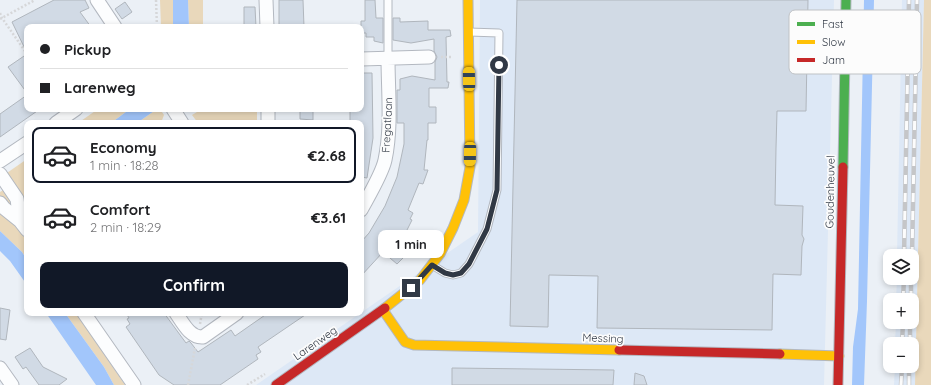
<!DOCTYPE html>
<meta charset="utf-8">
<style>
:root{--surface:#fff;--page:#f2f2f2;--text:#202124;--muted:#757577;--line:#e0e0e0;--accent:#111827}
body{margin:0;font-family:Quicksand,sans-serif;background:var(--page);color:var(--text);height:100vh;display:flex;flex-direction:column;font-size:15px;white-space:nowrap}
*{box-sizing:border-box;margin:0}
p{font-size:13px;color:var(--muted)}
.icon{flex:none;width:22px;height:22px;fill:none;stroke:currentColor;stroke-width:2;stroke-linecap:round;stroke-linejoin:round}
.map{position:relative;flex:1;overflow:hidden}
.panel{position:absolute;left:24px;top:120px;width:340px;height:196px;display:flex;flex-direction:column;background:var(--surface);border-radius:8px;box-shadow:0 2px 6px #0003}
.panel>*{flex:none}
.hud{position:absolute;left:24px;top:24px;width:340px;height:88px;border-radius:8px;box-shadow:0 2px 6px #0003;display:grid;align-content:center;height:88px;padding:0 16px;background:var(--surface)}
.tools{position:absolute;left:883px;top:249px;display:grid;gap:8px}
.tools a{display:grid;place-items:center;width:36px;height:36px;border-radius:8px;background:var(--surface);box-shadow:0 2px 6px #0003;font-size:20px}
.end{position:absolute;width:18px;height:18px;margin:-9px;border:5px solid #313945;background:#fff;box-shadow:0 0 0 2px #fff}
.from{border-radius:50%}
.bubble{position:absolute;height:28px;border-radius:8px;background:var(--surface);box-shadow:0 2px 6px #0003;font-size:13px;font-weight:800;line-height:28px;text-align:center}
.car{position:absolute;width:12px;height:24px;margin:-12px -6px;border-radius:5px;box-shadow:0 0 3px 1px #0007;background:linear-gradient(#f5c518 24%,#345 0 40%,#f5c518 0 76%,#345 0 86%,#f5c518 0)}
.hud b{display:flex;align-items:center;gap:14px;height:38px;font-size:15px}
.hud b+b{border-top:1px solid var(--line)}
.hud i{width:10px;height:10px;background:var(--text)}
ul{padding:7px 0 0;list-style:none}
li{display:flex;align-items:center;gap:12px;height:56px;margin:0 8px 6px;padding:0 8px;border:2px solid transparent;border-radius:8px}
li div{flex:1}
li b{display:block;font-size:15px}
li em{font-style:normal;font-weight:800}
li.current{border-color:var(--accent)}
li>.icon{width:36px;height:36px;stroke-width:1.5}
.cta{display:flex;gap:8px;margin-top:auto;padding:8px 16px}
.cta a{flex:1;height:46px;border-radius:8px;background:var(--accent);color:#fff;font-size:16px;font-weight:800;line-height:46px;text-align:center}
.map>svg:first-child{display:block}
</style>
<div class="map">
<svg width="931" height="385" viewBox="0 0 931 385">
<rect width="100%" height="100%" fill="#ebf0f6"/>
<!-- built -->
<path fill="#dde8f6" d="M480 0H834L824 385H256L478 232Z
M902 0H924L915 385H894L895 366H912V344H895L896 322H912V300H896L897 278H912V256H897Z"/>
<!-- green -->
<path fill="#e9d8bb" d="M160 0H173V27H161Z
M188 0H203V27H189Z
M924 0H931V385H915Z
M98 109H130L111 123H78Z
M157 109H160L164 115 161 123H137Z
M202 109H257V123H198L192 115Z
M27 159V209L4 175Z
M5 189 17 208 7 206 0 196V192Z
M0 210 17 226 27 242V260L22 252 0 231Z
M65 313H76L125 385H114L104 367Z"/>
<!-- water -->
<path fill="#a2c6fb" d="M173 0H188L189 27H173Z
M864 0H874L867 301 864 385H852L853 347 858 309Z
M130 109H157L137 123H111Z
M0 231 22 252 27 260V285L10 261 0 251Z
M46 313H65L104 367 114 385H96Z"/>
<!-- building -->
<path fill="#d1dae5" stroke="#b0b6bd" d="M54 0H85L89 8 80 12 91 27H27V53L12 22Z
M279 0H303L304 27H279Z
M365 0H375L376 18H383V43L374 41V37H366V33H361V21H365Z
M517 0H808L806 111H777L776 148 775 205 803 206 802 235 804 239 802 246 801 275 773 274 772 330 597 328 598 276 549 275 548 327 510 326Z
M125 2 132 12 122 19 115 9Z
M244 7H255L256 27H244Z
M393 18H400V22L428 21V30H450L451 36 446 37 447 82H449L448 88H429V107H436V123H428V140H427L424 170H428L423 184 419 183 408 210 413 213 410 219 412 220 404 236 414 243 408 253 397 264 383 252 361 276V242L369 233 385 206 397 177 404 144V123H397V90H400V79L412 76 435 80V62L437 57 434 51V39L411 43 393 40Z
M27 54V93L8 67Z
M361 73H372L373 138 367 178 361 177V123H350V109H361Z
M27 95V109H40L0 137V114Z
M300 109H313V120L300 119Z
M0 308 10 310 6 340 0 339Z
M126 313H164L186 343 189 341 191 343 198 352 231 330 235 336 268 313H308L258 347 261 352 256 355 258 359 220 385H174L159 375 126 327 130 324 127 319 129 318Z
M30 348 43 367 67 379 59 385H39L26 367 23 369 15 357Z
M452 368 614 370 613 385H452Z
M635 373 644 376 647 385H634Z"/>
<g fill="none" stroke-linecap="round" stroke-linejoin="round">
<!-- lane casing -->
<g stroke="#b3b8c0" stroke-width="9">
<path id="lane" d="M388 0V58
M432 265 445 273 453 275 461 273 469 264 487 229 497 190 499 33 469 32"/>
</g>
<!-- street casing -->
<g stroke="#b3b8c0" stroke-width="15">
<path id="street" d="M97 0 115 27
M266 0 267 27
M361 59 429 57
M173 109 182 123
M268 109V123
M56 123 76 109
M0 161 27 143
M0 174 17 199 20 221
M0 203 4 208 20 221 27 230
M361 210C368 197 382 174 385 160 392 127 388 91 388 58
M84 313 134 385
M176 313C183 323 190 338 203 337L237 313
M0 368 12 385"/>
</g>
<!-- fast casing -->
<g stroke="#b3b8c0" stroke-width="11">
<path id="fast" d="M843 167 846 0"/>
</g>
<!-- slow casing -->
<g stroke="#b3b8c0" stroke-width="11">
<path id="slow" d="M385 308 420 280 440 254 453 228 464 200 470 167 468 0
M383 310 405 342 414 345 619 350
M780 354 839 356"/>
</g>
<!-- jam casing -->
<g stroke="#b3b8c0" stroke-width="11">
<path id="jam" d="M619 350 780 354
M276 385 385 308
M838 385 843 167"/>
</g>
<!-- path -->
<path stroke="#d6d7d9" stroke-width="2.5" stroke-dasharray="2 2" stroke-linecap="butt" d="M156 0 157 27
M0 13 2 18 27 54
M0 19 35 0
M441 57H453
M200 324 202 313
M188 385 195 348
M247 385 265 374"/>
<!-- lane -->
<use href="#lane" stroke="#fcfdfe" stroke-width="7"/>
<!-- street -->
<use href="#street" stroke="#fcfdfe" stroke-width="13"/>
<!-- fast -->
<use href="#fast" stroke="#4caf50" stroke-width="9"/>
<!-- slow -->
<use href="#slow" stroke="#ffc107" stroke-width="9"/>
<!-- jam -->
<use href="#jam" stroke="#c62828" stroke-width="9"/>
<!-- rail casing -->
<g stroke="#c5c6c8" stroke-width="4.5">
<path id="rail" d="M904 256 909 0
M912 256 917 0
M903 300 904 278
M911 300V278
M902 344 903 322
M910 344V322
M901 385 902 366
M909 385V366"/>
</g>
<!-- rail -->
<use href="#rail" stroke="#fcfcfc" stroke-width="3" stroke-dasharray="9" stroke-linecap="butt"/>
</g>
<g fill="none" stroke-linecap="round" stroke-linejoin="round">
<!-- route -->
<path stroke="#313945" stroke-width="5" d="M411 288 432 265 445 273 453 275 461 273 469 264 487 229 497 190 499 65"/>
</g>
<g text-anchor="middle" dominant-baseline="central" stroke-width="3.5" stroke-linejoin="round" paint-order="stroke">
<!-- street labels -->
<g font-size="11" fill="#313945" stroke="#fcfcfc">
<text transform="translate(387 125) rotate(-87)">Fregatlaan</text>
<text transform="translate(830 192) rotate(-89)">Goudenheuvel</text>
<text transform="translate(603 338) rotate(2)">Messing</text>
<text transform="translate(315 343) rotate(-35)">Larenweg</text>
</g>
</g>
<!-- legend -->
<rect x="789" y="10" width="132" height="64" rx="6" fill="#fcfcfc" stroke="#bfc2c5" stroke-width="1"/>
<rect x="797" y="22" width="18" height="4" fill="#4caf50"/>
<rect x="797" y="40" width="18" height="4" fill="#ffc107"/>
<rect x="797" y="58" width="18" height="4" fill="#c62828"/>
<g font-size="11" fill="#313945">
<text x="822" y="28">Fast</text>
<text x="822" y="46">Slow</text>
<text x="822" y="64">Jam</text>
</g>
</svg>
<div class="tools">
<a><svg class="icon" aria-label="layers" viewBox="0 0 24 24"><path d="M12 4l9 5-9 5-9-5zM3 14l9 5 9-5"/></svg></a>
<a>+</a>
<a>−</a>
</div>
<i class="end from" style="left:499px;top:65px"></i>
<i class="end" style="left:411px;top:288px"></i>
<div class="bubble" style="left:378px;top:230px;width:66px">1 min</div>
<i class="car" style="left:469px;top:79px;rotate:359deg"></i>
<i class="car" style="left:470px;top:154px;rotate:181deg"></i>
<div class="hud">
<b><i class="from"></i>Pickup</b>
<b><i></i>Larenweg</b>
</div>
<section class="panel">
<ul>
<li class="current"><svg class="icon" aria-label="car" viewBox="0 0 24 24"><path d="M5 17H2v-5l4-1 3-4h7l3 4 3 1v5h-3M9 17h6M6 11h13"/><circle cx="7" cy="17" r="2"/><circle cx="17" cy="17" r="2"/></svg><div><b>Economy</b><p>1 min · 18:28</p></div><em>€2.68</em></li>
<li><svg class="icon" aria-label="car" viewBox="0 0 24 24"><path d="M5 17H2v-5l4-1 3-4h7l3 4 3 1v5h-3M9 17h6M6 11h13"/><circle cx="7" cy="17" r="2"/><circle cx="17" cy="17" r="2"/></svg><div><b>Comfort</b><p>2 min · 18:29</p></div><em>€3.61</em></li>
</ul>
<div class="cta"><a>Confirm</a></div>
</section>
</div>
